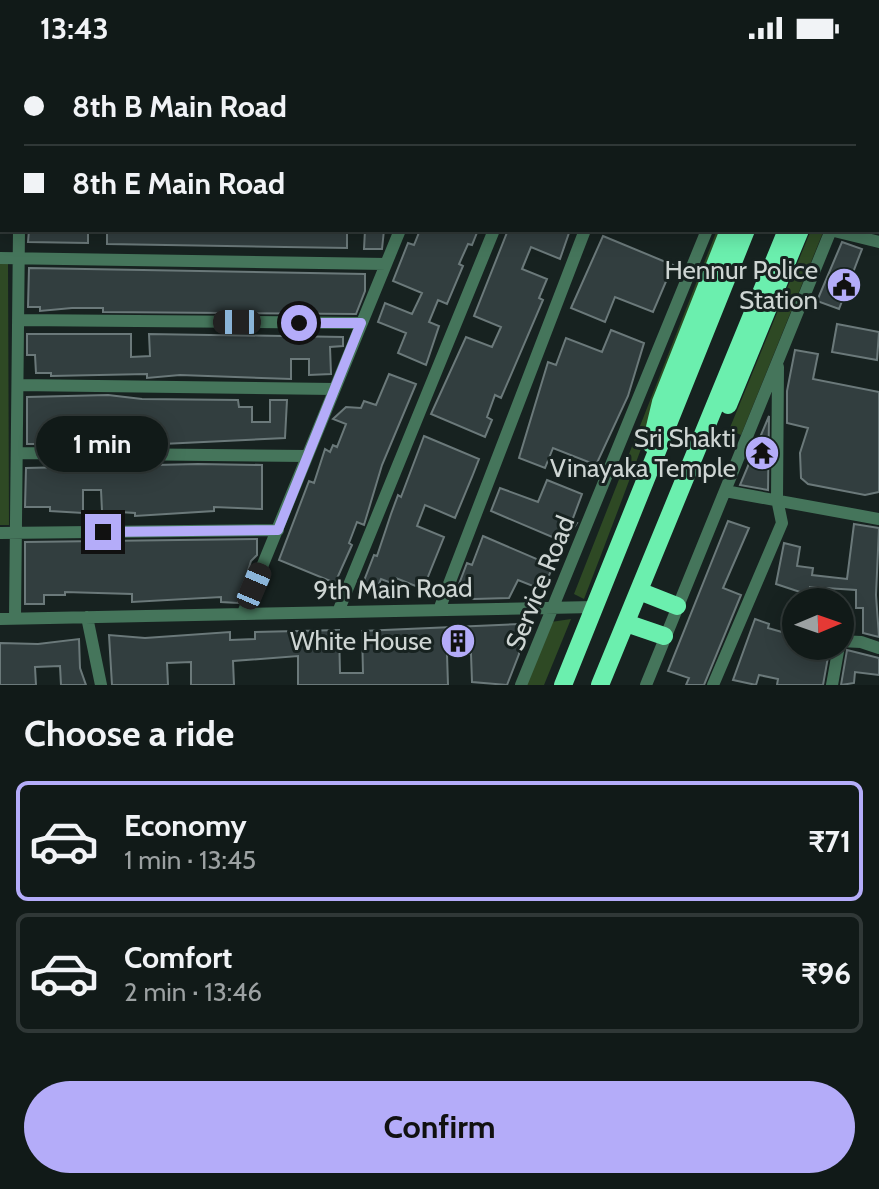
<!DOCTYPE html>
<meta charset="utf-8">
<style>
:root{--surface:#111a18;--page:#1a2321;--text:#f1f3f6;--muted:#9ca1a2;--line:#303837;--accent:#b4acf9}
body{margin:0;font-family:Cabin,sans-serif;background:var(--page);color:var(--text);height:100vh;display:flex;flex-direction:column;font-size:30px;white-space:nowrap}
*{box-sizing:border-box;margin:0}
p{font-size:26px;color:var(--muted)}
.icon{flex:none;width:44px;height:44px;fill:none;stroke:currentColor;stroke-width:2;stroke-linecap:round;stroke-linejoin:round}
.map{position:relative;height:629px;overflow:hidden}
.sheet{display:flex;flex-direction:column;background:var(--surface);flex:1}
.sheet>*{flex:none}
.guide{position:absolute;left:0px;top:0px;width:880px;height:176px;box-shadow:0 4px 20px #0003,0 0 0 2px var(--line);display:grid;align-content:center;height:176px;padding:0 24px;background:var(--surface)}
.needle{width:52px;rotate:88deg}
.fabs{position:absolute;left:782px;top:532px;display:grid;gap:16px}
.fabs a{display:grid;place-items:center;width:72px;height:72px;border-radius:50%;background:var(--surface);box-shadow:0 4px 20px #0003,0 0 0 2px var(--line);font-size:40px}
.end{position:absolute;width:36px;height:36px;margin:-18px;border:10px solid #b4acf9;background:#111;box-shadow:0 0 0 4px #111}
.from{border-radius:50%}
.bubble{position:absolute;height:56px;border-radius:28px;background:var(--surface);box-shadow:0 4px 20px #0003,0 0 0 2px var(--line);font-size:26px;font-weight:700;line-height:56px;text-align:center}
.car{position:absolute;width:24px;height:48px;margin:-24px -12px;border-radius:10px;box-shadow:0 0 6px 2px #0007;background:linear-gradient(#222 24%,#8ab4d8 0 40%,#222 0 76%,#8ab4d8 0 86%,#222 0)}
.guide b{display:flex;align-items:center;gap:28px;height:76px;font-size:30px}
.guide b+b{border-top:2px solid var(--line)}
.guide i{width:20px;height:20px;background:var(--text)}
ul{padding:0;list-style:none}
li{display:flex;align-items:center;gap:24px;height:120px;margin:0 16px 12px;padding:0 8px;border:4px solid var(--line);border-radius:12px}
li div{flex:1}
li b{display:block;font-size:30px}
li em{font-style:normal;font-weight:700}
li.current{border-color:var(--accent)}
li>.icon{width:72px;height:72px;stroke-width:1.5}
h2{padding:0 24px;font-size:36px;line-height:96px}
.button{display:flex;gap:16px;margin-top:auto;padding:16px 24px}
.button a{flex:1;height:92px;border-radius:48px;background:var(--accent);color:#111;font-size:32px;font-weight:700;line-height:92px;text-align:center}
.status{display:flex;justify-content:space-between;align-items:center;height:56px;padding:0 40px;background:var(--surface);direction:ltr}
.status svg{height:22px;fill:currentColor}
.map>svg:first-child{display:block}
</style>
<div class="status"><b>13:43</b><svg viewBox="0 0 49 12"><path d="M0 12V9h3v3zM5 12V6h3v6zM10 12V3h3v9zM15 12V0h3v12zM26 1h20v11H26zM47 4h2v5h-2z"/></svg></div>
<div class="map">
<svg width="879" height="629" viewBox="0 0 879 629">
<rect width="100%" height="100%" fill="#172220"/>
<!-- green -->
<path fill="#2e4924" d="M717 174H725C676 296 632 420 584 543L574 538Z
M811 174H824L741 379 729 374Z
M8 206 9 469H0V207Z
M571 563 544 629H526L551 566Z"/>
<!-- building -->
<path fill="#323e3f" stroke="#6b797a" stroke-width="2" d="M29 174H88V187L28 186Z
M107 174H347V192L107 188Z
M365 174H384L382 193H364Z
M420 174H478L472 189 468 188 459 208 463 210 447 248 438 244 429 266 439 270 426 309 398 297 406 277 378 266 385 247 412 258 422 237 393 225 408 187 414 189Z
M508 174H570L560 203 531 191 522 213 547 223 539 242 543 244 501 342 495 339 487 361 492 364 485 381 431 358 466 281 492 291 501 271 474 260Z
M603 180 673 209 653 256 615 241 605 266 571 252Z
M842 186 862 193 839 253 817 245Z
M29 212 365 218V235L356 258 103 256V252H72L40 255V251H28Z
M837 268 879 276 877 304 832 296Z
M611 274 644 287 628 340 596 409 553 392 545 412 519 402 548 306 556 309 566 282 602 296Z
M27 278H131V301L150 300 149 278 343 281V290L330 291 331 318 309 319V303H291V323L180 319 147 322V318L51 320V317H36L35 299H27Z
M795 294 818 298 813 323 879 336V436L865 439 808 428 801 422 800 397 808 372 787 367V335Z
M389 318 416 328 382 409 364 469 357 466 349 487 352 489 335 527 279 504 309 425 314 427 325 393 330 396 333 389 337 391 346 368 333 363 346 351 361 352 364 345 376 349Z
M108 339 142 343 238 344 239 351H252V366H270V344H287L285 382 141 389H125V381H107L93 384V389H78L77 382 59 383 60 388H27V341Z
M769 360 768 434 740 429Z
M424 380 479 403 472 421 455 462 425 449 417 470 444 481 423 533 396 522 394 528 381 523 376 535H360L374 499 377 500 391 458 398 439 401 441Z
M198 408 262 409V453L214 451V455L135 460V457L102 455 101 434H83V457L50 455V451H25L26 412Z
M547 424 582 438 572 465 577 467 564 486 491 455 500 432 538 446Z
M728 465 749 472 723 532 741 539 704 629H686L689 622 668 615Z
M854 468 879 472 876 539 879 581 863 577V552H856V534L810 531 809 539 776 528 784 487 800 491 797 510 813 512 812 519 847 523Z
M483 480 553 510 543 534 518 524 509 542 474 543 456 536 467 507 472 509Z
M257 483V499L251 505 238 547 221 546V541L132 546V538L65 536V539H44V548H25V486Z
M755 563 769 568 768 572 796 580V590H830L823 629H777L778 623 759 619 756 629 733 624Z
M519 568V598L507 629 472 626 471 598H447L448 629H298V600L233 605 234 629H191V606L167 607 168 629H112L109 579 145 582 230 576V584L255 583V576L339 574 340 617H363L362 575Z
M79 583 80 612 86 629H61L60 610 35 611 36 629H0V587L38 588Z
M847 594 879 602V619L855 616 854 627 841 629Z"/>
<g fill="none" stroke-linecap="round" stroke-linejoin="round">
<!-- minor -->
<path stroke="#45755b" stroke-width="12" d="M37 2V0
M122 2V0
M213 2V0
M656 2V0
M778 2 779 0
M0 25H2
M878 53 879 50
M0 93H2
M0 128H2
M830 174 879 186
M0 202 386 208
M18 264 361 267
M18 329 334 333
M17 397 306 400
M725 435 879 463
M0 477 278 474
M439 554 585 174
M338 556 494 174
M243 557 400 174
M87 561 101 629
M15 562 19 174
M0 563 594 551
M840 585 861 586 879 592
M521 629 707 174
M646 629 831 174
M713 629 782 467 777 443 778 311
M832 629 839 590"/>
<!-- highway -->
<path stroke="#6befae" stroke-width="18" d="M798 2V0
M816 2V0
M858 2 859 0
M872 2 873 0
M728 349 800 174
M651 388 661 346 729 174
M639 535 677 550
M626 567 664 580
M563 629 746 174
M600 629 787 174"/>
</g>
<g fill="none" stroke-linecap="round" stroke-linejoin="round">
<!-- route -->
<path stroke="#b4acf9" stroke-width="10" d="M103 476 278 474 361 267H299"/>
</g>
<!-- icons -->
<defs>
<g id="civic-disc" transform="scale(1.8)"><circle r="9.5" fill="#b4acf9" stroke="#172220"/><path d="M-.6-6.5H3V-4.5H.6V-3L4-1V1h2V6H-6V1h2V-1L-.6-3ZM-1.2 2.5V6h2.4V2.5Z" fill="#111"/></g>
<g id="temple-disc" transform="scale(1.8)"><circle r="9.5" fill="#b4acf9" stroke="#172220"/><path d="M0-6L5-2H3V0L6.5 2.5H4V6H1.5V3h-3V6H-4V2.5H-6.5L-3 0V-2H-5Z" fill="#111"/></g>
<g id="building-disc" transform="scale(1.8)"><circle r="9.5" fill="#b4acf9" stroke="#172220"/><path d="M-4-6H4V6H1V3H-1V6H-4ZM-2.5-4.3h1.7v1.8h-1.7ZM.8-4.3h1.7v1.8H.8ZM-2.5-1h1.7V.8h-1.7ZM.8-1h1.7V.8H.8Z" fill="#111"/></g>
</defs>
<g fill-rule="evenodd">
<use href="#civic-disc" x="844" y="229"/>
<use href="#temple-disc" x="762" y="397"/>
<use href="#building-disc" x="458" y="585"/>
</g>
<g text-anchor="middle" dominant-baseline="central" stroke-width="6" stroke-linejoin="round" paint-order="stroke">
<!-- poi labels -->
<g font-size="26" fill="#ced5d3" stroke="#172220" text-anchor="end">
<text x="818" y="214">Hennur Police<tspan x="818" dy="30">Station</tspan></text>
<text x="736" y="382">Sri Shakti<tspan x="736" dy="30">Vinayaka Temple</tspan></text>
<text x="432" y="585">White House</text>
</g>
<!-- street labels -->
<g font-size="26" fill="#ced5d3" stroke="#172220">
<text transform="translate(540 527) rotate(-68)">Service Road</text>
<text transform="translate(393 533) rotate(-1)">9th Main Road</text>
</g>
</g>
</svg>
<div class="fabs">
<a><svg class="needle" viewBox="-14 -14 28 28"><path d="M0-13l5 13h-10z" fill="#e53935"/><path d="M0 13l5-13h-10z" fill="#9ca1a2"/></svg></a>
</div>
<i class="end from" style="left:299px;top:267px"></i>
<i class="end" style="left:103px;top:476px"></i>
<div class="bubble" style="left:36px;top:360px;width:132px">1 min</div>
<i class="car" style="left:237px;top:266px;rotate:270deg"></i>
<i class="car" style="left:254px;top:530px;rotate:23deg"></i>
<div class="guide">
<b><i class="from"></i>8th B Main Road</b>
<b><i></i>8th E Main Road</b>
</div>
</div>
<section class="sheet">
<h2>Choose a ride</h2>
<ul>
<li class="current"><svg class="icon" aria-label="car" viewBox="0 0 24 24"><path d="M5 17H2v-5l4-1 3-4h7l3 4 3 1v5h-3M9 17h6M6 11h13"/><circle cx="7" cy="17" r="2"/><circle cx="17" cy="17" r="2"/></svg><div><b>Economy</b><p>1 min · 13:45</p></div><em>₹71</em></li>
<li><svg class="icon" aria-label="car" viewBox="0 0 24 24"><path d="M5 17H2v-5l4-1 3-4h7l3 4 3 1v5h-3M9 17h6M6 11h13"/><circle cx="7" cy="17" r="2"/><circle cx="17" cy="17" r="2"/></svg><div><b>Comfort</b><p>2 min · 13:46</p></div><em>₹96</em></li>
</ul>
<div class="button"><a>Confirm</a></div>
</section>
